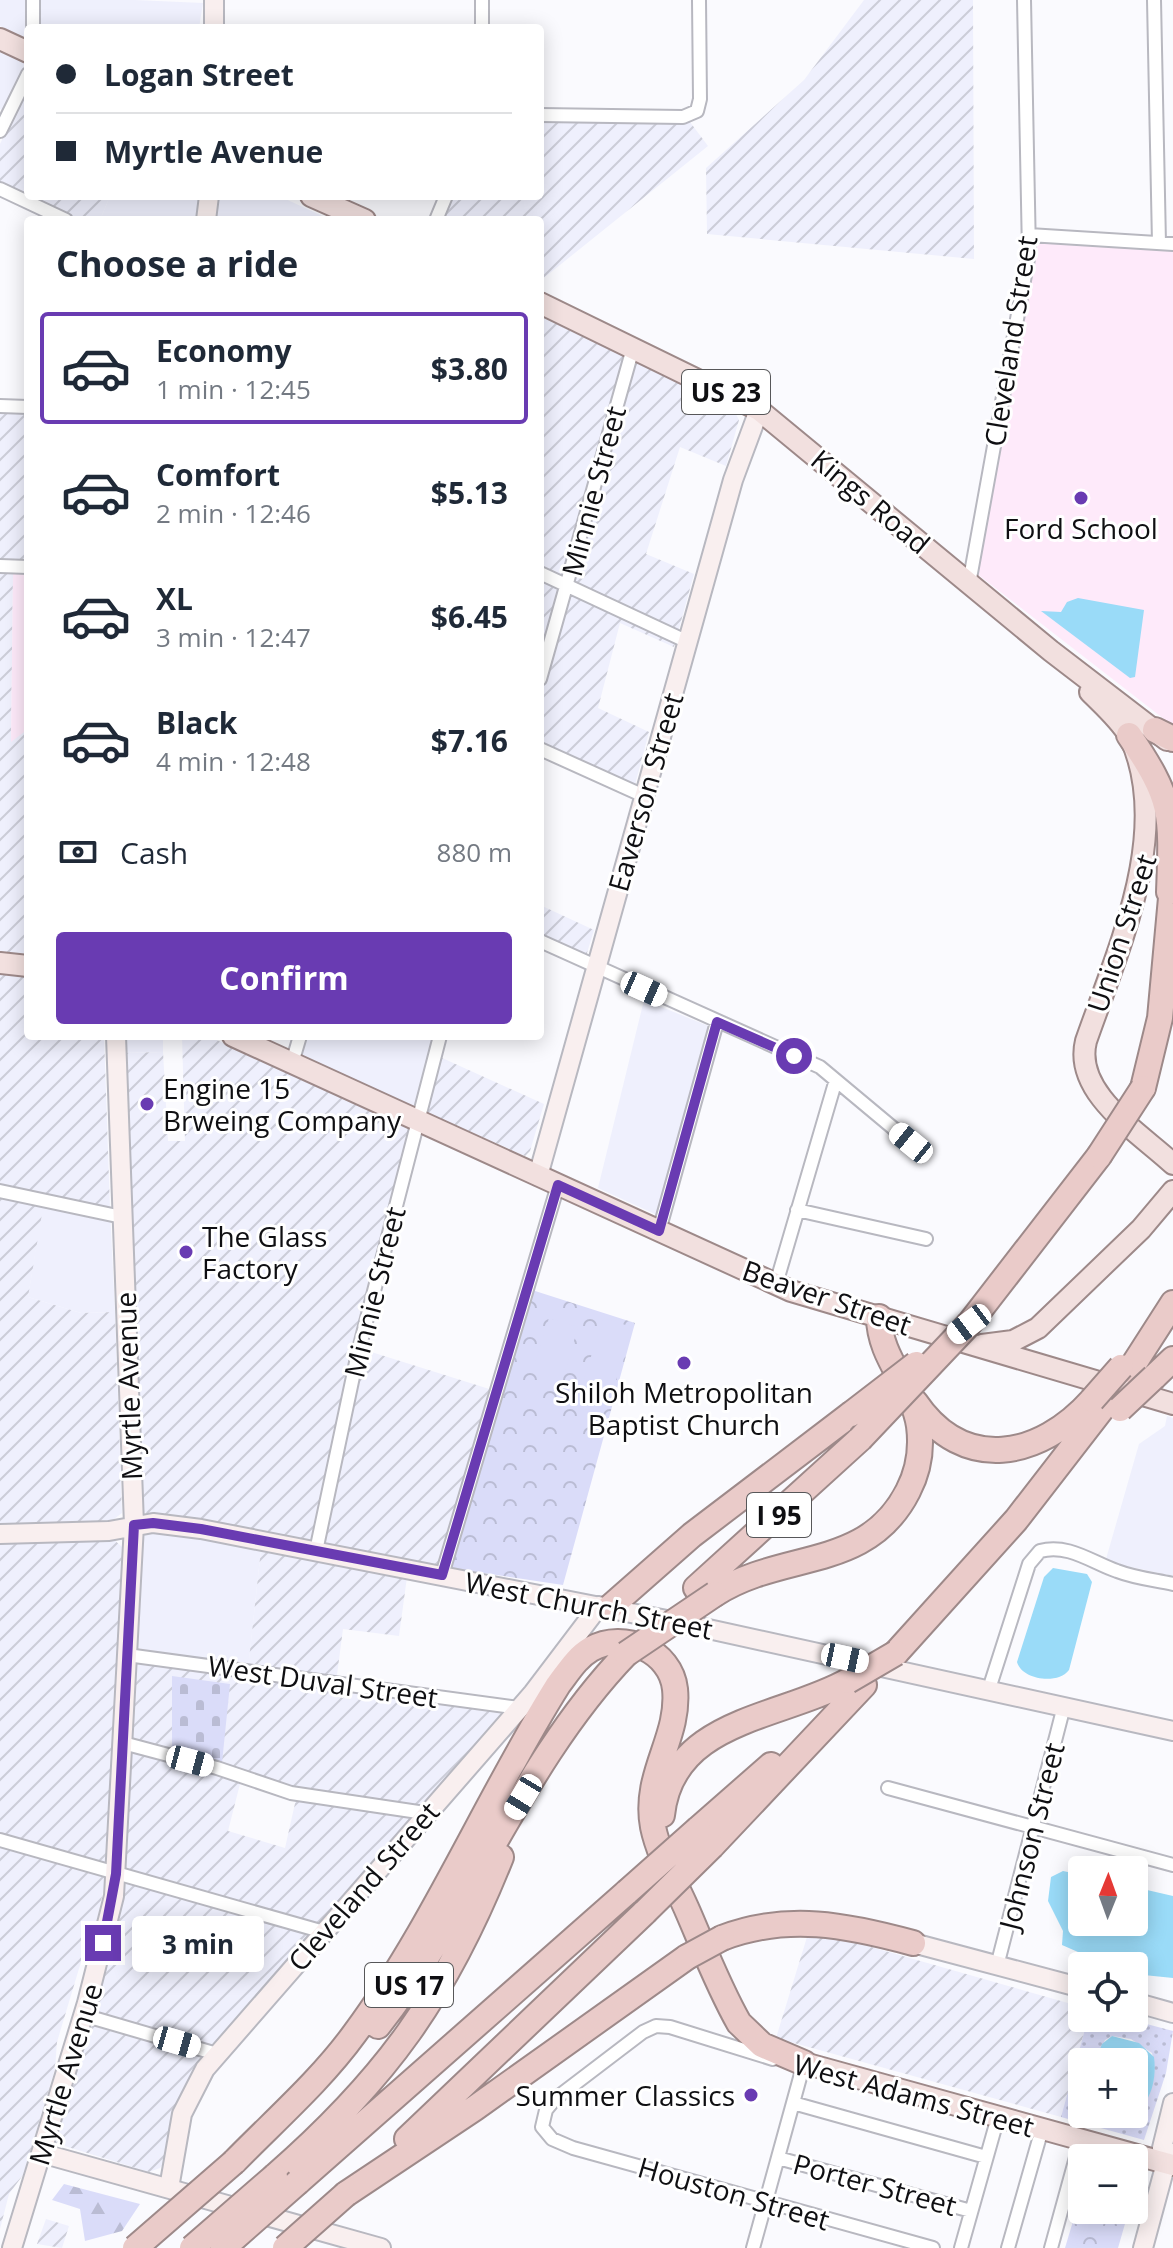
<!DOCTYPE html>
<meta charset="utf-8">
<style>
:root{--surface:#fff;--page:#f2f2f3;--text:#1f2937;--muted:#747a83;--line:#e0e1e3;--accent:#693bb2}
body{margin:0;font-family:"Open Sans",sans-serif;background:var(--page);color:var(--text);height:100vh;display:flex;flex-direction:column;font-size:30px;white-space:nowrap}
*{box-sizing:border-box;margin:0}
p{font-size:26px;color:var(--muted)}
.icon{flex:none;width:44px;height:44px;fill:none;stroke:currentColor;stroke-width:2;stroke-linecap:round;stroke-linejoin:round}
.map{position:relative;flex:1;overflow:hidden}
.sheet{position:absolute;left:24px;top:216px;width:520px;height:824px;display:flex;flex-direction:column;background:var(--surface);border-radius:8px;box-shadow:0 4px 20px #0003}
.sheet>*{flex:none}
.guide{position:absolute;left:24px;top:24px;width:520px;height:176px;border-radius:8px;box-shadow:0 4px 20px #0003;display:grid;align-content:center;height:176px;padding:0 32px;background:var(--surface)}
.needle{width:52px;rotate:1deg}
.buttons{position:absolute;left:1068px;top:1856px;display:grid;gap:16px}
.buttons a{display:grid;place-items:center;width:80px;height:80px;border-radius:8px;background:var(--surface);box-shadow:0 4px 20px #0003;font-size:40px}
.end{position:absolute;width:36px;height:36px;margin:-18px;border:10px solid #693bb2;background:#fff;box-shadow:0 0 0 4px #fff}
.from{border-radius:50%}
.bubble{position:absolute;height:56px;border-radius:8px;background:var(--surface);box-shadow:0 4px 20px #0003;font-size:26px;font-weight:700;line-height:56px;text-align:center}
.car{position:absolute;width:24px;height:48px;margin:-24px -12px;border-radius:10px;box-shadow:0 0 6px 2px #0007;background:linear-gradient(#fff 24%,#345 0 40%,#fff 0 76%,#345 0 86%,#fff 0)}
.guide b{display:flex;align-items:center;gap:28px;height:76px;font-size:30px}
.guide b+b{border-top:2px solid var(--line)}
.guide i{width:20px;height:20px;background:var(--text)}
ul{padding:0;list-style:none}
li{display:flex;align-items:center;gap:24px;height:112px;margin:0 16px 12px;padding:0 16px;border:4px solid transparent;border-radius:8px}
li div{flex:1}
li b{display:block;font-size:30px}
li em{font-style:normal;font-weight:700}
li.on{border-color:var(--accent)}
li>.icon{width:72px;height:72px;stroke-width:1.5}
h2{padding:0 32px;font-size:36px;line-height:96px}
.pay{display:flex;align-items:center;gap:20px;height:88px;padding:0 32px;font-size:30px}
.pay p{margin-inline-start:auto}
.primary-button{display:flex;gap:16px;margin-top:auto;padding:16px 32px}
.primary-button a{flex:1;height:92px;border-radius:8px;background:var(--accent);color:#fff;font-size:32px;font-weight:700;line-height:92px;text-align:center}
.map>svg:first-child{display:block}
</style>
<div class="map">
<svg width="1173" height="2248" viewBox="0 0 1173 2248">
<defs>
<pattern id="industrial-furrows" width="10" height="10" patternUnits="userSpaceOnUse" patternTransform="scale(2)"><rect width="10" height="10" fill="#eff0fd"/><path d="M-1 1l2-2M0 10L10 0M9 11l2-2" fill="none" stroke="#cccdd8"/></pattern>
<pattern id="grass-dots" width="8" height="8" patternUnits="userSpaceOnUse" patternTransform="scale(2)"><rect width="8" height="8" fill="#dadcf9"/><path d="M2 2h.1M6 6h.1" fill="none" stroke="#babcd4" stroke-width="1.8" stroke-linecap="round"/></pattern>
<pattern id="forest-firs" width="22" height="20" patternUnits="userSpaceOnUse" patternTransform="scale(2)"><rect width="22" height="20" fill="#dadcf9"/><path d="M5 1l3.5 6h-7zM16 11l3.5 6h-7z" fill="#babcd4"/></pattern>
<pattern id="cemetery-stones" width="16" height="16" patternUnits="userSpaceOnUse" patternTransform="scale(2)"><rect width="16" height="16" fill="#dadcf9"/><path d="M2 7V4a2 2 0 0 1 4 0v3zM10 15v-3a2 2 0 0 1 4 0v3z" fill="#babcd4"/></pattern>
<pattern id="park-crowns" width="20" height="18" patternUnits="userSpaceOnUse" patternTransform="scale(2)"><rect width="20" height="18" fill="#dadcf9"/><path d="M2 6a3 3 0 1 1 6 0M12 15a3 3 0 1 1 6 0" fill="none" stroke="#babcd4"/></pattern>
</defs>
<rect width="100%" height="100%" fill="#fafafe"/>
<!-- built -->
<path fill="#eff0fd" d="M0 0H135L203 3 199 28H28V39L0 26Z
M0 52 28 65V88L14 116 0 109Z
M110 196H199L196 220H100Z
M219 196H279L331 220H216Z
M644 1000 721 1031 668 1220 598 1188Z
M124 1036H163V1052L125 1053Z
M307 1036H446L426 1112 302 1057Z
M44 1196 110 1209 115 1312 81 1313 28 1297Z
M1167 1416 1173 1418V1576L1112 1563 1106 1559 1139 1444 1165 1426Z
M148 1530 261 1549 247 1679 137 1664 143 1535Z"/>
<!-- industrial -->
<path fill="url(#industrial-furrows)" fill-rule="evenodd" d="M864 0H973L974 259 707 234 706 168 804 80Z
M28 88V196L0 182V144Z
M540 120 690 122 708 146 540 281V220H443L453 196H540Z
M29 196H110L100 220H79Z
M540 316 734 410 739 420 726 466 680 447 646 554 694 574 674 647 620 623 598 708 649 732 632 796 540 756Z
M0 412 28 413V574H13L11 740 28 729V954L0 952Z
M540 905 594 930 583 966 540 946Z
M0 974 28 977V1036H104L110 1209 45 1196 28 1297 81 1313 115 1312 122 1513 110 1522 0 1527Z
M182 1036H208L418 1133 365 1350 502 1393 450 1568 142 1512 125 1053 163 1052 168 1141H185Z
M440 1057 544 1104 530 1151 525 1156 426 1112Z
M110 1536 122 1547 105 1882 93 1940 81 1962 57 2042 55 2069 23 2175 9 2194 0 2229V1540Z
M261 1549 407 1577 399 1636 343 1629 335 1690 507 1713 203 2057 166 2161 160 2168 149 2172 55 2143 123 1901 137 1664 247 1678ZM240 1784 296 1799 285 1848 228 1831Z
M807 1937 843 1939 1082 2007V2018H1088L1061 2117 776 2038Z
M46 2219 69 2226 62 2248 37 2244Z"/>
<!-- education -->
<path fill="#feeafa" d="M1058 243 1173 251V726L976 573 1036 244Z
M13 573 28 574V729L11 742Z"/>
<!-- grass -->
<path fill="url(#grass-dots)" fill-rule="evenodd" d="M1088 2018H1124L1173 2031 1166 2073 1144 2140 1061 2117ZM1112 2036 1131 2039 1152 2053C1158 2075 1150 2101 1133 2115L1082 2114V2062H1095L1105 2040Z"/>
<!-- forest -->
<path fill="url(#forest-firs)" d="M64 2184 140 2204 122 2231 85 2241 80 2209 52 2200Z"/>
<!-- cemetery -->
<path fill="url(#cemetery-stones)" d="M172 1676 230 1684 222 1763 172 1749Z"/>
<!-- park -->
<path fill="url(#park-crowns)" d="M532 1290 635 1323 563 1585 450 1568Z
M1082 2191V2210H1129L1118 2248H1065Z"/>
<!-- garden -->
<path fill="#dadcf9" d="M549 1318 578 1327 565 1372 535 1363Z
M603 1318 632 1327 614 1387 584 1379Z"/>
<!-- water -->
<path fill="#9adbf8" d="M1078 598 1144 610 1135 677 1130 678 1041 611 1061 612 1067 602Z
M1053 1568 1087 1574 1092 1582 1069 1670C1058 1685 1022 1680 1017 1662L1044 1577Z
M1063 1871 1082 1875V1922H1134V1887L1173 1896V1978L1134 1974V1966H1110L1062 1945 1063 1931 1048 1901 1051 1877Z
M1112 2036 1139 2043 1154 2057C1158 2087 1145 2123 1111 2114H1134V2062H1095L1102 2044Z"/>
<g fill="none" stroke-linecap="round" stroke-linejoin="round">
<!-- street casing -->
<g stroke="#b8b8c0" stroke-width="16">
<path id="street" d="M33 0V28
M482 0V28
M1154 0 1159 243
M540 115 683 117 697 111 700 99 699 0
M0 131 28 74
M0 189 66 220
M436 220 446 196
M1029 235 1173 244
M0 406 28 407
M0 566 28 567
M540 573 688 642
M969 584 1029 253 1024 0
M540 679 633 348
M540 749 644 796
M540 941 820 1067 911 1143
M292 1063 300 1036
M0 1191 122 1217
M797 1210 926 1239
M659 1231 717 1022
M776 1284 835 1083
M316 1551 358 1353 440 1036
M442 1575 558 1185
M127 1655 519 1708
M989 1689 1029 1564 1040 1551C1068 1543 1093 1563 1117 1571 1135 1578 1155 1580 1173 1584
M123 1743 217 1768 291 1793 425 1813
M888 1788 1173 1865
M0 1840 324 1932
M997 1966 1064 1706
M83 2015 217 2054
M773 2059 670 2027 656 2026 643 2032 555 2099 546 2110 542 2127 552 2139 573 2148 933 2248
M793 2103 986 2157
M778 2158 971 2211
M753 2248 804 2063H800
M961 2248 998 2117
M1008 2248 1042 2129
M1051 2248 1081 2139"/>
</g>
<!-- secondary casing -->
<g stroke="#b8b8c0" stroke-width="22">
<path id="secondary" d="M214 28V0
M206 220 209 196
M538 1176 733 480 759 410
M0 1534 109 1531 153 1523 201 1529 672 1621 1173 1731
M913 1943 1082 1988
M1134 2002 1173 2013
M41 2153 381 2248
M1166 2163 1162 2148 1173 2103
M169 2188 182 2114 205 2069 533 1693 599 1606
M12 2248 87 2003 114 1896 134 1525 116 1036
M1143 2248 1166 2163 1173 2153"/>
</g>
<!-- primary casing -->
<g stroke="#9d8989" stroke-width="24">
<path id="primary" d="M0 39 28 52
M311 196 365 220
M540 303 759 410 1051 651 1167 740
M1090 692C1104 706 1120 720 1130 737 1173 831 1118 949 1086 1041 1073 1093 1140 1133 1173 1164
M0 963 28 966
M233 1036 791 1291 1173 1404
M982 1345 1013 1341 1038 1328 1141 1229 1173 1191
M804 2063 1173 2165"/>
</g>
<!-- highway casing -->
<g stroke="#9d8989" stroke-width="28">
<path id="highway" d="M1155 730 1173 739
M1129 735C1173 800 1172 813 1169 892
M1143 1088 1160 1018 1173 876
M969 1324 1099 1156
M1130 1370 1173 1303
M1154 1377 1173 1359
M915 1402C964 1474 1040 1458 1092 1400
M696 1588 860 1439
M715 1594C783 1550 867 1572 908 1491 919 1470 922 1449 919 1426 913 1386 879 1358 879 1317
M609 1608 692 1535 851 1414
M896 1653 1016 1520 1105 1405
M662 1815C672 1719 780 1719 848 1681
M698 1829 771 1765
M712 1846 864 1685
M722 1938C787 1913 847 1925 913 1943
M378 2026C471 1909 522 1762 626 1654
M407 2139 645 1912
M234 2162C275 2120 321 2080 355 2033 434 1926 487 1798 558 1685 568 1672 577 1657 591 1649 624 1630 671 1651 675 1689 680 1738 643 1774 653 1827 659 1856 676 1884 688 1912 704 1949 719 1988 739 2023L762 2045 804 2063
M275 2176C387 2078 446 1995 501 1857
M298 2182 627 1892
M346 2194 475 2108 687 1957"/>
</g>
<!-- street -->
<use href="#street" stroke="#fff" stroke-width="12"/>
<!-- secondary -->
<use href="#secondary" stroke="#f9efef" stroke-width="18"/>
<!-- primary -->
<use href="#primary" stroke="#f2e0df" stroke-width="20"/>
<!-- highway -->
<use href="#highway" stroke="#eacbc9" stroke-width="24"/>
<!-- highway-bridge casing -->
<g stroke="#9d8989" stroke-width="28" stroke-linecap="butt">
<path id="highway-bridge" d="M1099 1156 1143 1088
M1092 1400 1121 1367
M1120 1409 1154 1377
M851 1414 916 1364
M860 1439 969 1324
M626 1654 715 1594
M848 1681 896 1653
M627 1892 698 1829
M645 1912 712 1846
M687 1957 722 1938
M135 2248 234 2162
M192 2248 275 2176
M223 2248 298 2182
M285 2248 346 2194"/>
</g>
<!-- highway-bridge -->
<use href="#highway-bridge" stroke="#eacbc9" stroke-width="24"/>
</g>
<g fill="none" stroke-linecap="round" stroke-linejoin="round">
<!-- route -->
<path stroke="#693bb2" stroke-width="10" d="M103 1943 116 1874 134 1525 153 1523 201 1529 442 1575 558 1185 659 1231 717 1022 794 1056"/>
</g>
<!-- markers -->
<g fill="#693bb2" stroke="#fff" stroke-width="3">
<circle cx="1081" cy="498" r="8"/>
<circle cx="147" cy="1104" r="8"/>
<circle cx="186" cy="1252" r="8"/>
<circle cx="684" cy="1363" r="8"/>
<circle cx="751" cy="2095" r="8"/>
</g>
<g text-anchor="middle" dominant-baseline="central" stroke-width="6" stroke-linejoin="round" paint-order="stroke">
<!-- shield labels -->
<g fill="#fff" stroke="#575759" stroke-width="2">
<rect x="682" y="370" width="88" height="44" rx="6"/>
<rect x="747" y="1493" width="64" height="44" rx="6"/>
<rect x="365" y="1963" width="88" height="44" rx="6"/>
</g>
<g font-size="26" font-weight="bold" fill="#0f0f12">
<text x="726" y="392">US 23</text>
<text x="779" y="1515">I 95</text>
<text x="409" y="1985">US 17</text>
</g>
<!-- street labels -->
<g font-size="28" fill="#0f0f12" stroke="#fff">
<text transform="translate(1010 341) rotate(-81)">Cleveland Street</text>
<text transform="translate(593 491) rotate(-75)">Minnie Street</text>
<text transform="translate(871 501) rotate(40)">Kings Road</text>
<text transform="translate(645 792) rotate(-74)">Eaverson Street</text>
<text transform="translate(1121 933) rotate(-72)">Union Street</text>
<text transform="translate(374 1292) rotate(-76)">Minnie Street</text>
<text transform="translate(827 1297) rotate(19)">Beaver Street</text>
<text transform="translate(128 1386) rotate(-92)">Myrtle Avenue</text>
<text transform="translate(589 1605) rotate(11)">West Church Street</text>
<text transform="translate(323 1681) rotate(8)">West Duval Street</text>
<text transform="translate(1031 1836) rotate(-76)">Johnson Street</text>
<text transform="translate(363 1886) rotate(-49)">Cleveland Street</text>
<text transform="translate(65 2074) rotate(-73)">Myrtle Avenue</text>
<text transform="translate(914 2095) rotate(15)">West Adams Street</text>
<text transform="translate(875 2184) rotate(15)">Porter Street</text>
<text transform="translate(734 2193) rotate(16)">Houston Street</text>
</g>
<!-- poi labels -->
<g font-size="28" fill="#0f0f12" stroke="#fff">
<text x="1081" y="528">Ford School</text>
<text x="163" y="1088" text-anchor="start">Engine 15<tspan x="163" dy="32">Brweing Company</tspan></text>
<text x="202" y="1236" text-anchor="start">The Glass<tspan x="202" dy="32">Factory</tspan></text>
<text x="684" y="1392">Shiloh Metropolitan<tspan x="684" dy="32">Baptist Church</tspan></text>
<text x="735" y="2095" text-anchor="end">Summer Classics</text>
</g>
</g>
</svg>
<div class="buttons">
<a><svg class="needle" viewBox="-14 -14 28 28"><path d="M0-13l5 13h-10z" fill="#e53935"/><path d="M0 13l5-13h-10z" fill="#747a83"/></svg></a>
<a><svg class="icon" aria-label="locate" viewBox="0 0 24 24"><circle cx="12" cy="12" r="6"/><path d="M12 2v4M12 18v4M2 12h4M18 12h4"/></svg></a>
<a>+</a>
<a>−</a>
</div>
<i class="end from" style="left:794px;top:1056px"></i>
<i class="end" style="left:103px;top:1943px"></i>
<div class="bubble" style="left:132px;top:1916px;width:132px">3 min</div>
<i class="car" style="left:644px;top:989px;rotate:114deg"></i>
<i class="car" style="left:911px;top:1143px;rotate:309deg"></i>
<i class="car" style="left:969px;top:1324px;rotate:233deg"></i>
<i class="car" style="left:845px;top:1658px;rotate:102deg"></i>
<i class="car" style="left:190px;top:1761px;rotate:105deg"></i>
<i class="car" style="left:523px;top:1797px;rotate:211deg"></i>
<i class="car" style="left:177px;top:2042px;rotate:106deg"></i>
<div class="guide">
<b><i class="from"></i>Logan Street</b>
<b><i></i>Myrtle Avenue</b>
</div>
<section class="sheet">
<h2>Choose a ride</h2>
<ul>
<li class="on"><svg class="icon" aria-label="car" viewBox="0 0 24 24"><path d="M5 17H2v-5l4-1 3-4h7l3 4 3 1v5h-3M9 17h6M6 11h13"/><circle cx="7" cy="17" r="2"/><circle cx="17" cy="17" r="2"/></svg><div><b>Economy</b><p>1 min · 12:45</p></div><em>$3.80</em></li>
<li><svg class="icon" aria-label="car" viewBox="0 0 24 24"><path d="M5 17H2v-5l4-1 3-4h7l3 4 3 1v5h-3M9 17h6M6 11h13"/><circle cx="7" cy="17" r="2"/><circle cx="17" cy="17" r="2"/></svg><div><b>Comfort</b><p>2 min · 12:46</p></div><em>$5.13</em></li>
<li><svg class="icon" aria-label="car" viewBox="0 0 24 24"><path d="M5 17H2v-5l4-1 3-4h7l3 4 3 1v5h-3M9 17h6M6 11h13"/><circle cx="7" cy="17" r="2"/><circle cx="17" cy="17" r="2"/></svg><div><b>XL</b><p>3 min · 12:47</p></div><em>$6.45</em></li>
<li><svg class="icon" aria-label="car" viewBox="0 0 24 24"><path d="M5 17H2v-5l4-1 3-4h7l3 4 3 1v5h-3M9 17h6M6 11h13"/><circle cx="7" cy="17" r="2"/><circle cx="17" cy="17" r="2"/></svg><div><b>Black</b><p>4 min · 12:48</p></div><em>$7.16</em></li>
</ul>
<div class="pay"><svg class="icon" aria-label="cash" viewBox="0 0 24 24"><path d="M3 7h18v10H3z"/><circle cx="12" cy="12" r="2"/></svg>Cash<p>880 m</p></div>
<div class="primary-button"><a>Confirm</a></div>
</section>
</div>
